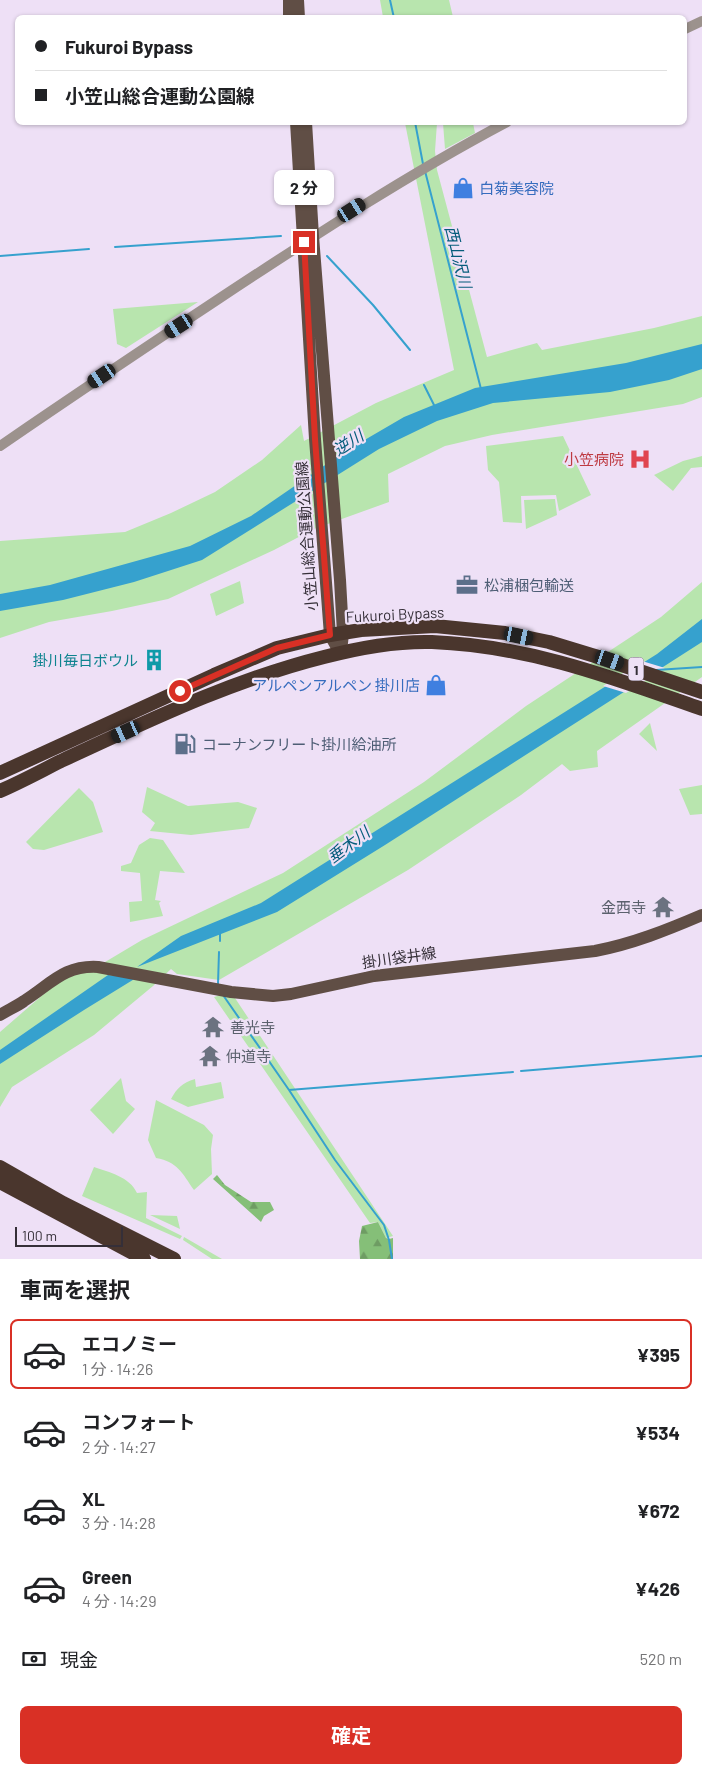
<!DOCTYPE html>
<html lang="ja">
<meta charset="utf-8">
<style>
:root{--surface:#fff;--page:#f2f2f2;--text:#202124;--muted:#757577;--line:#e0e0e0;--accent:#d93025}
body{margin:0;font-family:Barlow,"Noto Sans JP",sans-serif;background:var(--page);color:var(--text);height:100vh;display:flex;flex-direction:column;font-size:19px;white-space:nowrap}
*{box-sizing:border-box;margin:0}
p{font-size:16px;color:var(--muted)}
.icon{flex:none;width:28px;height:28px;fill:none;stroke:currentColor;stroke-width:2;stroke-linecap:round;stroke-linejoin:round}
.map{position:relative;height:1259px;overflow:hidden}
.sheet{display:flex;flex-direction:column;background:var(--surface);flex:1}
.sheet>*{flex:none}
.banner{position:absolute;left:15px;top:15px;width:672px;height:110px;border-radius:8px;box-shadow:0 1px 4px #0004;display:grid;align-content:center;height:110px;padding:0 20px;background:var(--surface)}
.scale{position:absolute;left:15px;bottom:12px;width:108px;box-sizing:border-box;padding-left:5px;border:2px solid #352f38;border-top:0;font-size:14px;line-height:18px;white-space:nowrap;color:#352f38;-webkit-text-stroke:4px #eee0f6;paint-order:stroke}
.end{position:absolute;width:22px;height:22px;margin:-11px;border:6px solid #d93025;background:#fff;box-shadow:0 0 0 2px #fff}
.from{border-radius:50%}
.bubble{position:absolute;height:35px;border-radius:8px;background:var(--surface);box-shadow:0 1px 4px #0004;font-size:16px;font-weight:700;line-height:35px;text-align:center}
.car{position:absolute;width:15px;height:30px;margin:-15px -8px;border-radius:6px;box-shadow:0 0 4px 1px #0007;background:linear-gradient(#222 24%,#8ab4d8 0 40%,#222 0 76%,#8ab4d8 0 86%,#222 0)}
.banner b{display:flex;align-items:center;gap:18px;height:48px;font-size:19px}
.banner b+b{border-top:1px solid var(--line)}
.banner i{width:12px;height:12px;background:var(--text)}
ul{padding:0;list-style:none}
li{display:flex;align-items:center;gap:15px;height:70px;margin:0 10px 8px;padding:0 10px;border:2px solid transparent;border-radius:8px}
li div{flex:1}
li b{display:block;font-size:19px}
li em{font-style:normal;font-weight:700}
li.current{border-color:var(--accent)}
li>.icon{width:45px;height:45px;stroke-width:1.5}
h2{padding:0 20px;font-size:22px;line-height:60px}
.pay{display:flex;align-items:center;gap:12px;height:55px;padding:0 20px;font-size:19px}
.pay p{margin-inline-start:auto}
.primary-button{display:flex;gap:10px;margin-top:auto;padding:10px 20px}
.primary-button a{flex:1;height:58px;border-radius:8px;background:var(--accent);color:#fff;font-size:20px;font-weight:700;line-height:58px;text-align:center}
.map>svg:first-child{display:block}
</style>
<div class="map">
<svg width="702" height="1259" viewBox="0 0 702 1259">
<defs>
<pattern id="forest-firs" width="22" height="20" patternUnits="userSpaceOnUse" patternTransform="scale(1.25)"><rect width="22" height="20" fill="#85bf78"/><path d="M5 1l3.5 6h-7zM16 11l3.5 6h-7z" fill="#6e9c63"/></pattern>
</defs>
<rect width="100%" height="100%" fill="#eee0f6"/>
<!-- green -->
<path fill="#b8e5ae" d="M380 0H449L453 17H383Z
M405 123H437L435 151 437 170 487 357 537 343 542 350 654 328 702 316V397L683 404 492 435 445 446 388 474 389 502 314 529 274 550 168 599 112 611 49 622 0 638V541L125 532 171 513 215 492 262 460 301 425 304 441 376 403 454 370Z
M443 123H473L475 133 445 149Z
M198 302 126 348 117 344 113 309Z
M563 436 591 495 559 511 556 495 521 496 522 523 503 522 499 482 488 470 486 446Z
M702 456V467L691 468 673 491 654 475 683 461Z
M555 499 557 515 526 529 524 500Z
M240 581 244 603 216 616 210 594Z
M702 582V677L597 751 598 767 570 771 562 764 521 795 408 870 219 980 177 974 171 969 153 986 94 1035 12 1087 0 1107V1032L46 992 69 974 90 971 142 940 283 873 424 782 526 706 661 617Z
M650 723 657 751 639 734Z
M702 785V814L690 815 679 789Z
M147 787 188 806 238 802 257 808 249 828 191 835 150 831 155 823 142 812Z
M79 788 93 802 103 832 44 850 33 849 26 842Z
M150 838 163 840 185 873 160 871 155 900 161 901 159 903 163 916 130 922 129 902 142 901 140 873 121 871V866L131 863 139 845Z
M231 992 393 1236 386 1238 378 1222 370 1223 214 997Z
M121 1078 126 1101 135 1109 113 1134 90 1110Z
M195 1079 196 1087 221 1082 224 1098 188 1107 171 1099C177 1088 182 1083 195 1079Z
M156 1100 204 1125 213 1135 211 1149 212 1174 194 1190C182 1173 178 1162 156 1158L148 1140Z
M94 1167C109 1172 130 1177 137 1193L147 1192 146 1218 182 1236 180 1239 82 1196Z
M150 1215 177 1216 180 1229Z
M184 1237 222 1259H212L183 1240Z"/>
<!-- forest -->
<path fill="url(#forest-firs)" d="M217 1175 225 1185 251 1202H270L274 1210 264 1216 261 1222 213 1179Z
M378 1222 386 1238 389 1239 393 1238V1259H360L359 1241 362 1226Z"/>
<!-- water -->
<path fill="#36a1ce" d="M702 344V369L669 380 610 392 493 403 437 421 379 449 202 560 134 582 63 600 0 611V594L50 585 190 546 251 516 344 452 404 417 475 388 626 363Z
M702 619V642L385 845 277 912 137 967 181 936 261 903 657 654Z
M108 975 136 978 84 1010 0 1064V1050Z"/>
<!-- pier -->
<path fill="#eee0f6" d="M642 661 665 668 626 693 603 686Z"/>
<g fill="none" stroke-linecap="round" stroke-linejoin="round">
<!-- stream -->
<path stroke="#36a1ce" stroke-width="2" d="M390 0 394 18
M415 122 423 164
M425 171 481 389
M115 247 281 236
M0 256 89 249
M327 256 373 305 410 350
M424 385 434 405
M656 670 702 667
M220 941V933
M218 984 219 952
M223 995 289 1090 335 1160 384 1225 389 1240 392 1259
M521 1071 702 1056
M289 1090 513 1072"/>
<!-- minor -->
<path stroke="#9c928d" stroke-width="10" d="M685 29 702 21
M0 446C73 396 146 347 220 298 314 236 407 175 507 122"/>
<!-- major -->
<path stroke="#604e45" stroke-width="12" d="M289 0V18
M298 0 299 18
M296 122 315 439 330 635 340 653
M306 122 313 236 340 580 343 633 342 643
M0 1015C8 1010 17 1006 24 1001 51 984 64 965 98 967L231 992 273 996 291 994 374 976 595 951C632 944 667 930 702 915"/>
<!-- highway -->
<path stroke="#4a362d" stroke-width="14" d="M0 773 214 675 277 648 330 635 361 630 435 626 505 633 549 642 595 656 702 692
M0 791C21 782 41 771 61 761 146 722 232 680 324 657 358 648 396 641 432 642 530 646 611 677 702 709
M0 1167 63 1203 174 1259
M0 1182 144 1259"/>
</g>
<g fill="none" stroke-linecap="round" stroke-linejoin="round">
<!-- route -->
<path stroke="#d93025" stroke-width="6" d="M180 691 277 648 330 635 315 439 304 242"/>
</g>
<!-- icons -->
<defs>
<g id="shop-bare" transform="scale(1.725)"><path d="M-5-2.5h2.3a2.7 3.5 0 0 1 5.4 0H5L5.5 6h-11ZM-1.5-2.5h3a1.5 2.3 0 0 0-3 0Z" fill="#3f7fe0" stroke="#eee0f6" stroke-width="2.5" paint-order="stroke"/></g>
<g id="hospital-bare" transform="scale(1.725)"><path d="M-5-5h3v3.5h4V-5h3V5h-3V1.5h-4V5h-3Z" fill="#e0444e" stroke="#eee0f6" stroke-width="2.5" paint-order="stroke"/></g>
<g id="office-bare" transform="scale(1.725)"><path d="M-6-3h4V-5.5h4V-3h4V5H-6ZM-1-4.5V-3h2v-1.5ZM-6 0V1H6V0Z" fill="#5c6f8a" stroke="#eee0f6" stroke-width="2.5" paint-order="stroke"/></g>
<g id="building-bare" transform="scale(1.725)"><path d="M-4-6H4V6H1V3H-1V6H-4ZM-2.5-4.3h1.7v1.8h-1.7ZM.8-4.3h1.7v1.8H.8ZM-2.5-1h1.7V.8h-1.7ZM.8-1h1.7V.8H.8Z" fill="#0f9aa8" stroke="#eee0f6" stroke-width="2.5" paint-order="stroke"/></g>
<g id="fuel-bare" transform="scale(1.725)"><path d="M-5.5-6h7V0h2V4h1.3V-2.5L3-4.5l.8-.8L6-3V5H2.5V1h-1V6h-7ZM-4.2-4.7v3.2H.2V-4.7Z" fill="#5c6f8a" stroke="#eee0f6" stroke-width="2.5" paint-order="stroke"/></g>
<g id="temple-bare" transform="scale(1.725)"><path d="M0-6L5-2H3V0L6.5 2.5H4V6H1.5V3h-3V6H-4V2.5H-6.5L-3 0V-2H-5Z" fill="#6b7280" stroke="#eee0f6" stroke-width="2.5" paint-order="stroke"/></g>
</defs>
<g fill-rule="evenodd">
<use href="#shop-bare" x="463" y="188"/>
<use href="#hospital-bare" x="640" y="459"/>
<use href="#office-bare" x="467" y="585"/>
<use href="#building-bare" x="154" y="660"/>
<use href="#shop-bare" x="436" y="685"/>
<use href="#fuel-bare" x="185" y="744"/>
<use href="#temple-bare" x="663" y="907"/>
<use href="#temple-bare" x="213" y="1027"/>
<use href="#temple-bare" x="210" y="1056"/>
</g>
<g text-anchor="middle" dominant-baseline="central" stroke-width="4.5" stroke-linejoin="round" paint-order="stroke">
<!-- shield labels -->
<rect fill="#eee0f6" stroke="#6c6471" stroke-width="1" x="628.5" y="657.5" width="15" height="23" rx="4"/>
<g font-size="14" font-weight="bold" fill="#352f38">
<text x="636" y="669">1</text>
</g>
<!-- shop labels -->
<g font-size="15" fill="#366cbe" stroke="#eee0f6" text-anchor="start">
<text x="479" y="188">白菊美容院</text>
<text x="420" y="685" text-anchor="end">アルペンアルペン 掛川店</text>
</g>
<!-- health labels -->
<g font-size="15" fill="#be3a42" stroke="#eee0f6" text-anchor="end">
<text x="624" y="459">小笠病院</text>
</g>
<!-- street labels -->
<g font-size="15" fill="#352f38" stroke="#eee0f6">
<text transform="translate(306 536) rotate(-94)">小笠山総合運動公園線</text>
<text transform="translate(395 614) rotate(-3)">Fukuroi Bypass</text>
<text transform="translate(399 957) rotate(-8)">掛川袋井線</text>
</g>
<!-- service labels -->
<g font-size="15" fill="#4e5e75" stroke="#eee0f6" text-anchor="start">
<text x="484" y="585">松浦梱包輸送</text>
<text x="202" y="744">コーナンフリート掛川給油所</text>
</g>
<!-- culture labels -->
<g font-size="15" fill="#0d838f" stroke="#eee0f6" text-anchor="end">
<text x="138" y="660">掛川毎日ボウル</text>
</g>
<!-- worship labels -->
<g font-size="15" fill="#5b616d" stroke="#eee0f6" text-anchor="start">
<text x="646" y="907" text-anchor="end">金西寺</text>
<text x="230" y="1027">善光寺</text>
<text x="226" y="1056">仲道寺</text>
</g>
<!-- water labels -->
<g font-size="16" font-style="italic" fill="#055c7b" stroke="#eee0f6">
<text transform="translate(459 257) rotate(76)">西山沢川</text>
<text transform="translate(348 442) rotate(-33)">逆川</text>
<text transform="translate(348 844) rotate(-37)">垂木川</text>
</g>
</g>
</svg>
<div class="scale">100 m</div>
<i class="end from" style="left:180px;top:691px"></i>
<i class="end" style="left:304px;top:242px"></i>
<div class="bubble" style="left:274px;top:170px;width:60px">2 分</div>
<i class="car" style="left:352px;top:210px;rotate:58deg"></i>
<i class="car" style="left:179px;top:326px;rotate:237deg"></i>
<i class="car" style="left:102px;top:376px;rotate:236deg"></i>
<i class="car" style="left:519px;top:636px;rotate:102deg"></i>
<i class="car" style="left:610px;top:660px;rotate:109deg"></i>
<i class="car" style="left:126px;top:732px;rotate:246deg"></i>
<div class="banner">
<b><i class="from"></i>Fukuroi Bypass</b>
<b><i></i>小笠山総合運動公園線</b>
</div>
</div>
<section class="sheet">
<h2>車両を選択</h2>
<ul>
<li class="current"><svg class="icon" aria-label="car" viewBox="0 0 24 24"><path d="M5 17H2v-5l4-1 3-4h7l3 4 3 1v5h-3M9 17h6M6 11h13"/><circle cx="7" cy="17" r="2"/><circle cx="17" cy="17" r="2"/></svg><div><b>エコノミー</b><p>1 分 · 14:26</p></div><em>¥395</em></li>
<li><svg class="icon" aria-label="car" viewBox="0 0 24 24"><path d="M5 17H2v-5l4-1 3-4h7l3 4 3 1v5h-3M9 17h6M6 11h13"/><circle cx="7" cy="17" r="2"/><circle cx="17" cy="17" r="2"/></svg><div><b>コンフォート</b><p>2 分 · 14:27</p></div><em>¥534</em></li>
<li><svg class="icon" aria-label="car" viewBox="0 0 24 24"><path d="M5 17H2v-5l4-1 3-4h7l3 4 3 1v5h-3M9 17h6M6 11h13"/><circle cx="7" cy="17" r="2"/><circle cx="17" cy="17" r="2"/></svg><div><b>XL</b><p>3 分 · 14:28</p></div><em>¥672</em></li>
<li><svg class="icon" aria-label="car" viewBox="0 0 24 24"><path d="M5 17H2v-5l4-1 3-4h7l3 4 3 1v5h-3M9 17h6M6 11h13"/><circle cx="7" cy="17" r="2"/><circle cx="17" cy="17" r="2"/></svg><div><b>Green</b><p>4 分 · 14:29</p></div><em>¥426</em></li>
</ul>
<div class="pay"><svg class="icon" aria-label="cash" viewBox="0 0 24 24"><path d="M3 7h18v10H3z"/><circle cx="12" cy="12" r="2"/></svg>現金<p>520 m</p></div>
<div class="primary-button"><a>確定</a></div>
</section>
